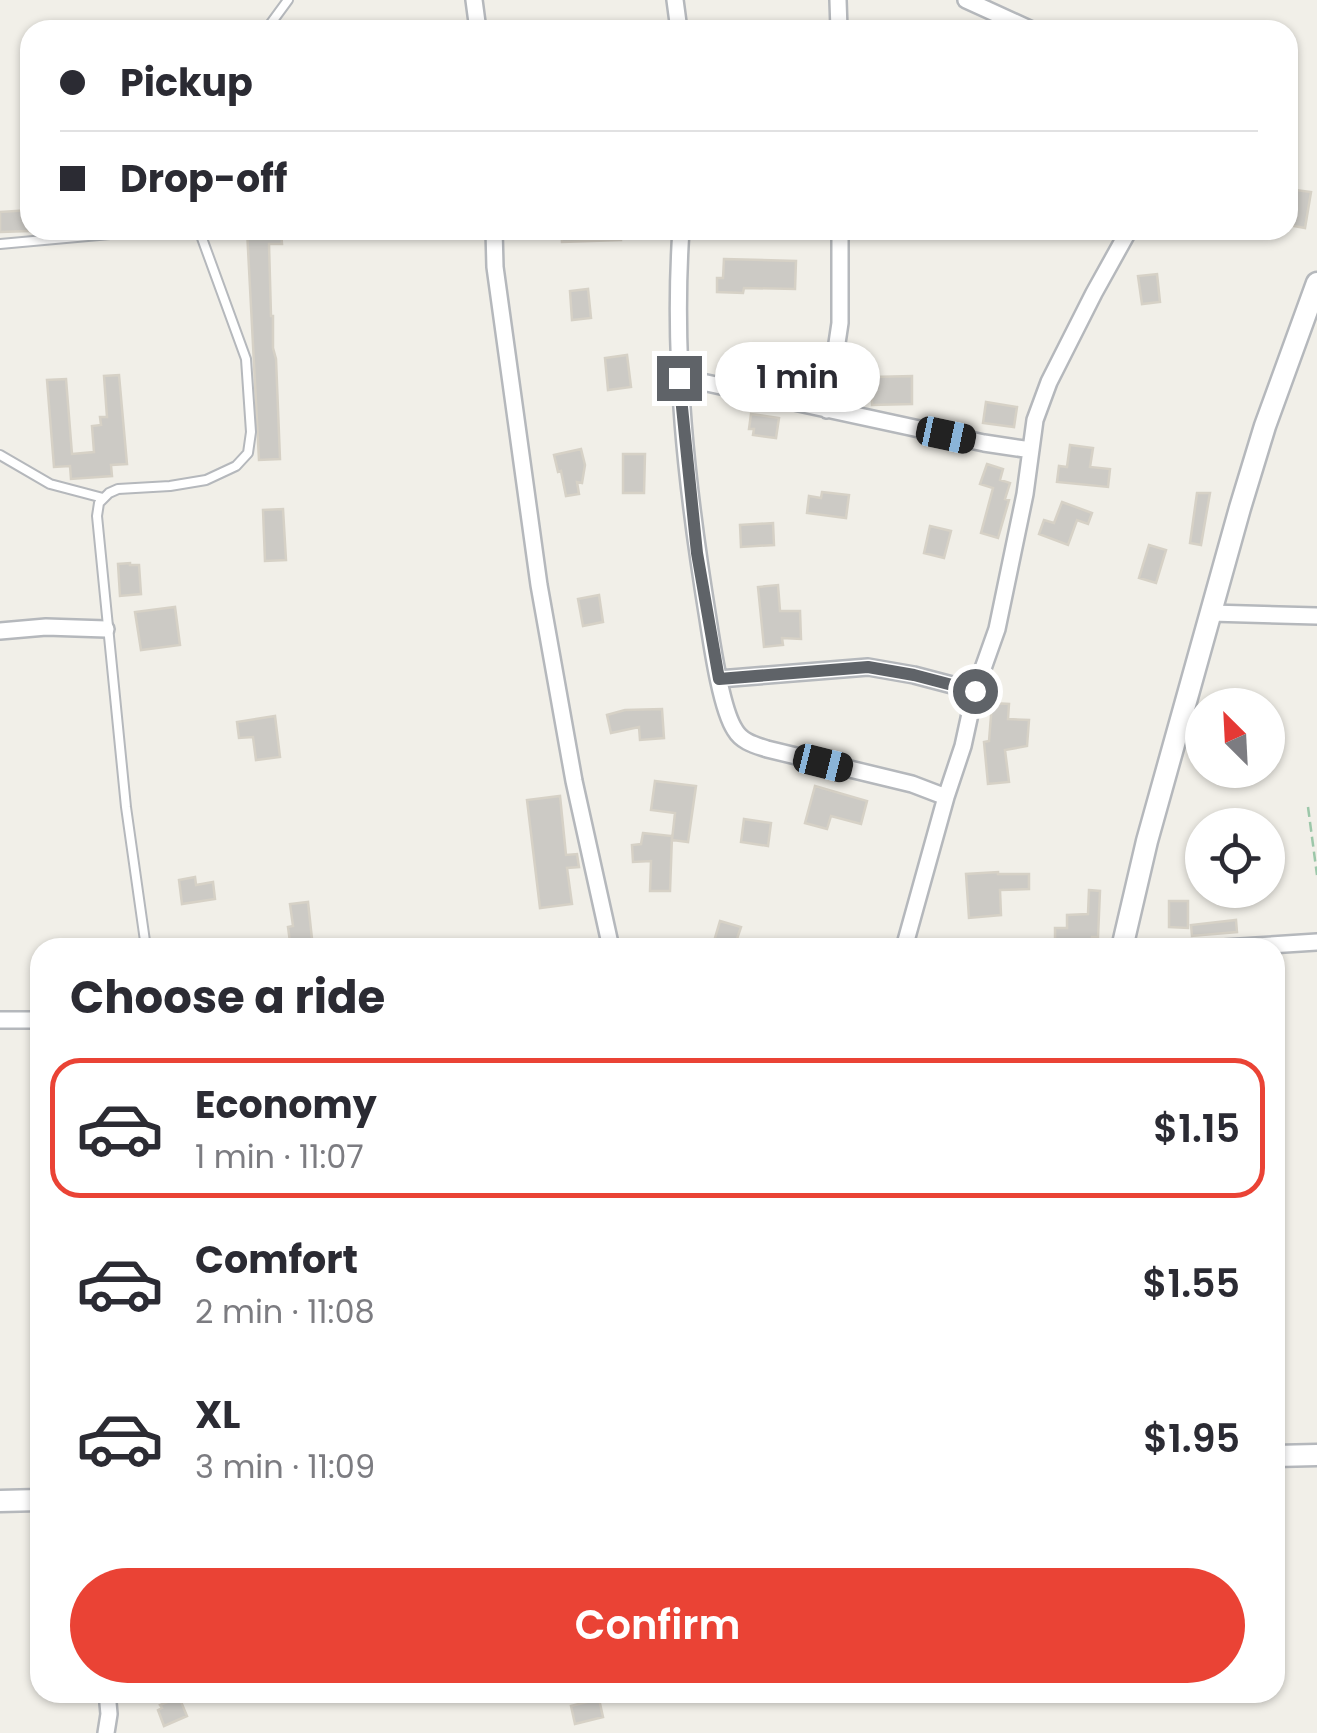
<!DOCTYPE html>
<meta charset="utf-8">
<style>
:root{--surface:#fff;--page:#f2f2f3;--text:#2b2b33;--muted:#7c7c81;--line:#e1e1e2;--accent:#ea4335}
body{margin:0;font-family:Poppins,sans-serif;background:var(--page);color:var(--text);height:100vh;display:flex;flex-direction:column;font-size:38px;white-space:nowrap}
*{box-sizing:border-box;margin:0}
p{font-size:32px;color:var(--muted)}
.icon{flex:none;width:55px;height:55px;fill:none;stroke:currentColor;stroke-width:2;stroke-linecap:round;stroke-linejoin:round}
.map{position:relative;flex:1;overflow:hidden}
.side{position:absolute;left:30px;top:938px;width:1255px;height:765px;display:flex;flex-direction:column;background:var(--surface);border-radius:30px;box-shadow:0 2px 8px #0004}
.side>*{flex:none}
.top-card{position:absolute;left:20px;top:20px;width:1278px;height:220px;border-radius:30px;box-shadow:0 2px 8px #0004;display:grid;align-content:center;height:220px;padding:0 40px;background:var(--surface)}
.needle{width:65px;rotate:336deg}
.tools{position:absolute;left:1185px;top:688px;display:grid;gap:20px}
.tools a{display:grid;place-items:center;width:100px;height:100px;border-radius:50%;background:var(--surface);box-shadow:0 2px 8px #0004;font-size:50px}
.end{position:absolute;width:45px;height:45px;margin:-22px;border:12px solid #5f6368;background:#fff;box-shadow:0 0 0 5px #fff}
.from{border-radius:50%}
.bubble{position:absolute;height:70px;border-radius:35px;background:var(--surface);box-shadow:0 2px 8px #0004;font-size:32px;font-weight:600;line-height:70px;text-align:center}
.car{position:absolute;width:30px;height:60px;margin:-30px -15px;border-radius:12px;box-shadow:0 0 8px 2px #0007;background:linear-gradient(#222 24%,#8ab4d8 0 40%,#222 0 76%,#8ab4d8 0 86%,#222 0)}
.top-card b{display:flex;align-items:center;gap:35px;height:95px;font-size:38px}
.top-card b+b{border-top:2px solid var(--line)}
.top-card i{width:25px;height:25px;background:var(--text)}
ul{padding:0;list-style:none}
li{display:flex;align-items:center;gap:30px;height:140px;margin:0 20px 15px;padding:0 20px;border:5px solid transparent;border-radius:30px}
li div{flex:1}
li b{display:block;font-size:38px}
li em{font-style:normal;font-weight:600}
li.selected{border-color:var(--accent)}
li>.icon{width:90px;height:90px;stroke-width:1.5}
h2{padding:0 40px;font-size:45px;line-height:120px}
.action{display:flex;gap:20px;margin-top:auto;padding:20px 40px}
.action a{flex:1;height:115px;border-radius:60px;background:var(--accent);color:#fff;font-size:40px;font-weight:600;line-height:115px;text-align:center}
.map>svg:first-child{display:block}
</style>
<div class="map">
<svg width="1317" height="1733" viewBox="0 0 1317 1733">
<rect width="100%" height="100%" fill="#f1efe8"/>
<!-- building -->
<path fill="#cccac5" stroke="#d6d1c6" stroke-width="2.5" d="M1288 189 1311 192 1305 228 1288 225Z
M30 210V231L0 232V212Z
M247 230H281L282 244H269L271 316H273V348L276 359 280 459 259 460Z
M561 230H621V240L562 242Z
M724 259 796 261 795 289 744 288 743 293 717 292V278H723Z
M1157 274 1160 302 1142 304 1138 276Z
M588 289 591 318 572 320 570 291Z
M627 355 631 387 608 390 605 358Z
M119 375 127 464 111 465 112 476 71 479 70 466 54 467 47 380 66 379 72 454 94 452 92 426 101 425 100 417H107L104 376Z
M912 376V404L872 405V377Z
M986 402 1017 407 1014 427 983 423Z
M751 414 779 418 776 438 753 435 754 429H749Z
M1070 445 1093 448 1090 467 1110 469 1108 487 1057 482 1059 466 1067 467Z
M581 449 585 465 582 483 577 482 579 494 566 496 561 471 558 472 554 455Z
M623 454H645L644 493H623Z
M987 464 1003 469 1000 480 1010 483 1005 499 1009 500 998 538 981 533 993 488 980 484Z
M822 492 849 495 846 518 807 513 809 496 821 498Z
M1197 493H1210L1201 545 1190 543Z
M1062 502 1092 513 1088 524 1077 520 1068 545 1039 534 1044 520 1054 523Z
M283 509 286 560 265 561 263 510Z
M773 523 774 545 741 547 740 525Z
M930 526 951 531 944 558 924 553Z
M1149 545 1166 550 1156 583 1139 578Z
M130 563V565H139L141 594 120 596 118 564Z
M778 585 780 611H800L801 639 782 638 783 645 764 647 758 587Z
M599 595 603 622 583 626 578 599Z
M175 607 180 645 141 650 135 612Z
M992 703 1009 704 1008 719 1029 720 1027 746 1005 750 1009 782 988 784 984 742 989 741Z
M662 709 664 738 640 740 639 727 611 733 607 715 625 710Z
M275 716 280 757 256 760 253 737 239 738 237 722Z
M655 781 696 786 688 842 672 840 675 813 651 810Z
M815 786 867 801 861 824 831 816 827 829 805 823Z
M560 796 566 855 577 854 579 867 567 868 572 904 540 908 527 800Z
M744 819 771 823 768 846 741 842Z
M643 833 672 836 670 891H650L651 861 633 862 632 845 641 844Z
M998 872V874H1029V889L1000 890 1001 915 969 918 966 874Z
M195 877 196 885 213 882 215 899 182 904 179 880Z
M1089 890 1100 891 1098 937H1092L1091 948H1055V928H1067V915L1088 914Z
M1169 901H1188V928L1169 927Z
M308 902 312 939 290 942 288 927 293 926 290 904Z
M1236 920 1237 932 1192 936 1191 925Z
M720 921 741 927 734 948H712Z
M179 1697 187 1716 164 1726 158 1710 162 1708 160 1705Z
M599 1699 603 1717 575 1724 571 1706Z"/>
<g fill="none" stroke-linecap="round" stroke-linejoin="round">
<!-- service casing -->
<g stroke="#b5b8bc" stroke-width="12">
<path id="service" d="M266 30 288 0
M0 244 154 230
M0 455 50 484 103 498
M146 948 126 807 97 516 99 503 109 493 118 489 170 486 206 480 236 466 248 453 251 432 246 359 199 230"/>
</g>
<!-- minor casing -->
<g stroke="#b5b8bc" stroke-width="20">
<path id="minor" d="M474 0 478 30
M675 0 679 30
M838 0 839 30
M966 0 1032 30
M494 230 495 267 539 585 574 781 611 948
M681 230C672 360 687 490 708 619 712 645 721 709 735 730 742 742 755 745 767 749L912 784 946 797
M679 377 984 443 1031 450
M827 410 840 323V230
M1211 613 1317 616
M0 631 46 627 106 629
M719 679 868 667 914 675 975 691
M904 948 946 797 963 746 975 691 997 629 1025 494 1035 420 1049 382 1094 293 1129 230
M1224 948 1317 942
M0 1020H40
M106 1733 109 1714 107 1692"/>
</g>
<!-- tertiary casing -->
<g stroke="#b5b8bc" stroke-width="25">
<path id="tertiary" d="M1122 948 1147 841 1240 508 1265 426 1317 283
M1275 1456 1317 1455
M0 1501 40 1500"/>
</g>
<!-- path -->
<path stroke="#9cc7a9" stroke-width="2.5" stroke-dasharray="10 5" stroke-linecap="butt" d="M1308 807 1317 875"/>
<!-- service -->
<use href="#service" stroke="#fff" stroke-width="8"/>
<!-- minor -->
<use href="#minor" stroke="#fff" stroke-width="15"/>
<!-- tertiary -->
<use href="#tertiary" stroke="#fff" stroke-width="20"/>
</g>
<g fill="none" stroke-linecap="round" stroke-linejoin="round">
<!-- route -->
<path stroke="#5f6368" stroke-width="12" d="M679 378 697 553 719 679 868 667 914 675 975 691"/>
</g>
</svg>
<div class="tools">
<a><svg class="needle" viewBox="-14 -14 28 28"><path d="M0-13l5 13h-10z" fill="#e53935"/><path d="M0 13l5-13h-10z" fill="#7c7c81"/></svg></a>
<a><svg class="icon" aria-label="locate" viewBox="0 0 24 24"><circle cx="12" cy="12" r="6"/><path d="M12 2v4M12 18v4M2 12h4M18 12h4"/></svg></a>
</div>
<i class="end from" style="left:975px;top:691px"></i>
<i class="end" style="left:679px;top:378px"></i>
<div class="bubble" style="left:715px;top:342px;width:165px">1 min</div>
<i class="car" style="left:946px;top:435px;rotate:102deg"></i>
<i class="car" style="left:823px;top:763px;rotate:104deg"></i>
<div class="top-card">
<b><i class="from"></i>Pickup</b>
<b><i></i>Drop-off</b>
</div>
<section class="side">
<h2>Choose a ride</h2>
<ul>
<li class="selected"><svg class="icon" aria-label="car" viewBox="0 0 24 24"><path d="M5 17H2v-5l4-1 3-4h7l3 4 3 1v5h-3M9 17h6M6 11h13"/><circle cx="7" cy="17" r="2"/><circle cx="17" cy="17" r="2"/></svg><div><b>Economy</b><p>1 min · 11:07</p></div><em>$1.15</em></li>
<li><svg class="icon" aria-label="car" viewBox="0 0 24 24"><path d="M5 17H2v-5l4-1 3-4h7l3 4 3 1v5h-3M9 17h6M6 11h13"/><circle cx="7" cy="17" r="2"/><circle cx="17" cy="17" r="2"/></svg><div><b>Comfort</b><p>2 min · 11:08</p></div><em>$1.55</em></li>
<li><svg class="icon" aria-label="car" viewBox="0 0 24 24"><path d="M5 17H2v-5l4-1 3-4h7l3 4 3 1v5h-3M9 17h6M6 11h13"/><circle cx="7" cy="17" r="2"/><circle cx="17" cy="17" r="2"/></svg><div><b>XL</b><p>3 min · 11:09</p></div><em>$1.95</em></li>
</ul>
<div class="action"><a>Confirm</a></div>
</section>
</div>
